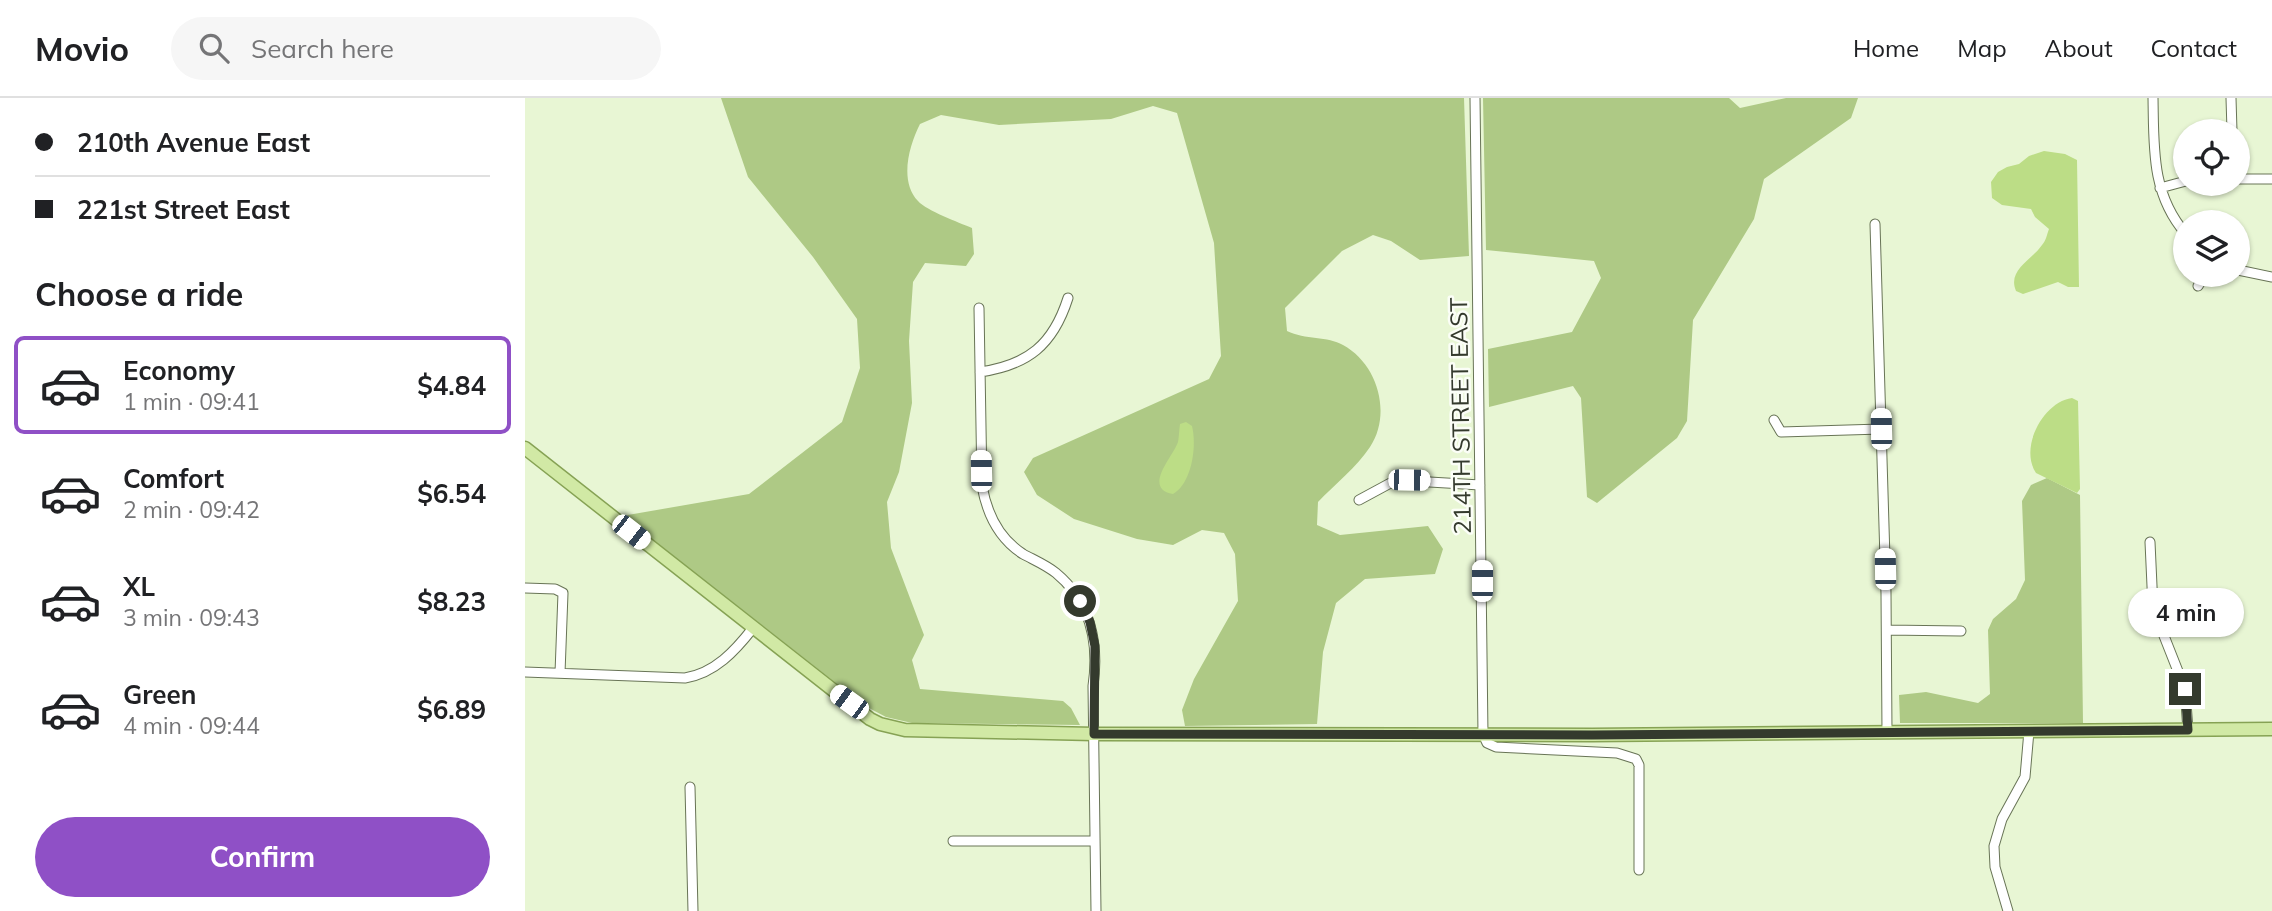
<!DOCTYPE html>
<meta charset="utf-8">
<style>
:root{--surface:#fff;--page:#f6f6f6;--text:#202124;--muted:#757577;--line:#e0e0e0;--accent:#8f50c6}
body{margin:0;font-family:Mulish,sans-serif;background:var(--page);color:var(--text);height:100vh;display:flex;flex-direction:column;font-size:26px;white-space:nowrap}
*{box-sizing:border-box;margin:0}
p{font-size:23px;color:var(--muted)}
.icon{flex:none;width:38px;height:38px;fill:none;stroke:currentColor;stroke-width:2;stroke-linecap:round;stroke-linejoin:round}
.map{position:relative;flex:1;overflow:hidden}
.details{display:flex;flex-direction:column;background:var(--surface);width:525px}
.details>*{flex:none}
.banner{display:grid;align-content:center;height:154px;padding:0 35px;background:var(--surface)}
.buttons{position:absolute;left:1648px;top:21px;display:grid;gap:14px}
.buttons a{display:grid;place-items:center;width:77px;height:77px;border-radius:50%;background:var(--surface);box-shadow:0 2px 5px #0004;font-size:35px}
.end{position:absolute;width:32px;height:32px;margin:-16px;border:9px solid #343a2d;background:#fff;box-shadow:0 0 0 4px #fff}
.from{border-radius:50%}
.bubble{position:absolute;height:49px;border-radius:24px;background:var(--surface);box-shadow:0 2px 5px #0004;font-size:23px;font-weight:700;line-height:49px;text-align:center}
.car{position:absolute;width:21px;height:42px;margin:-21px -10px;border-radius:9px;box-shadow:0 0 5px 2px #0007;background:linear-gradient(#fff 24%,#345 0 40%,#fff 0 76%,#345 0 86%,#fff 0)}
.banner b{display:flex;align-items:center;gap:24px;height:66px;font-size:26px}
.banner b+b{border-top:2px solid var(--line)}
.banner i{width:18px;height:18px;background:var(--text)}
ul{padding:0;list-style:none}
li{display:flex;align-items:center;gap:21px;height:98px;margin:0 14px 10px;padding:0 21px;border:4px solid transparent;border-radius:10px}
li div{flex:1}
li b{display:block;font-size:26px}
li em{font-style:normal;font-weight:700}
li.selected{border-color:var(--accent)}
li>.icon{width:63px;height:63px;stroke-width:1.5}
h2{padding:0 35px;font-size:32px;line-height:84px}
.action{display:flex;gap:14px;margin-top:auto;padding:14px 35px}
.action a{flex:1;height:80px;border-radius:42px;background:var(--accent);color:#fff;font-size:28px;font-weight:700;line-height:80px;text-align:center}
header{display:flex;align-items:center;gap:42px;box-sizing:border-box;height:98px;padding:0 35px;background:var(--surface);border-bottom:2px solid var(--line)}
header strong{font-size:33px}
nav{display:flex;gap:38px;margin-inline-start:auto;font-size:24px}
.search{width:490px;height:63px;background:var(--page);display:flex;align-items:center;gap:18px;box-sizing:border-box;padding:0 24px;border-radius:38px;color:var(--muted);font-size:26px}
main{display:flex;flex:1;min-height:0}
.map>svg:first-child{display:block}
</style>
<header>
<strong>Movio</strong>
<div class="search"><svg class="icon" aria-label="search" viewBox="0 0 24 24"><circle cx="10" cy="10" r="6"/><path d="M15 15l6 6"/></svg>Search here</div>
<nav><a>Home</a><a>Map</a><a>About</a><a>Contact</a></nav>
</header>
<main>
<section class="details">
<div class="banner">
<b><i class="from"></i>210th Avenue East</b>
<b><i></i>221st Street East</b>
</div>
<h2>Choose a ride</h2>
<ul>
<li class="selected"><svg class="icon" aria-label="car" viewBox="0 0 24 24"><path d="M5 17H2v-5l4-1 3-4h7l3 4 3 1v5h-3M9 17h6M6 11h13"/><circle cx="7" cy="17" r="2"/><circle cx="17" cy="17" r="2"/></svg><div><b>Economy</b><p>1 min · 09:41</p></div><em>$4.84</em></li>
<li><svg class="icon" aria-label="car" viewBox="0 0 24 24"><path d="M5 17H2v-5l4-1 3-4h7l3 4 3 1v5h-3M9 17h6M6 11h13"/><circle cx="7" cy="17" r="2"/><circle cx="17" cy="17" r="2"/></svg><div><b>Comfort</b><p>2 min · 09:42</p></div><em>$6.54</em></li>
<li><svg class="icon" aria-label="car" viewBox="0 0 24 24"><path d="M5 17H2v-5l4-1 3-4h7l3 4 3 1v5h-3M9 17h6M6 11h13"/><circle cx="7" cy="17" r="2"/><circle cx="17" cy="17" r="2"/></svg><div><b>XL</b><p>3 min · 09:43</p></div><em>$8.23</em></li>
<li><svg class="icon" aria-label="car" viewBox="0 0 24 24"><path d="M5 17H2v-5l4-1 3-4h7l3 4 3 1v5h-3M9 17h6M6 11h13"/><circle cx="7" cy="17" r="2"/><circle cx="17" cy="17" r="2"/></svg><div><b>Green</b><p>4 min · 09:44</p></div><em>$6.89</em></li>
</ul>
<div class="action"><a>Confirm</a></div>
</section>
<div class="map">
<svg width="1747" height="813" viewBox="0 0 1747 813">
<rect width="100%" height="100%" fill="#e8f6d4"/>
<!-- green -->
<path fill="#aec985" d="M196 0H939L944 158 895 162 866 143 848 137 817 153 760 210 762 233C780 242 803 238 818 247 853 266 867 316 845 349 832 369 810 386 793 404L792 427 815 437 903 428 918 451 910 476 840 481 811 505 798 554 792 626 660 628 657 612 669 581 713 503 710 456 699 435 677 432 648 447 612 441 549 421 512 397 499 374 508 360 684 281 696 258 689 145 652 15 628 8 586 21 474 27 416 17 395 26C384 48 374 83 393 103 402 113 433 124 447 130L449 156 441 168 400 165 388 184 384 243 387 305 374 374 362 404 366 450 399 537 387 562 395 591 538 603 546 610 555 627 387 625 361 619 342 609 97 418 224 396 317 324 335 270 332 221 288 159 223 79Z
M958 0H1204L1215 10 1261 0H1333L1326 20 1239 81 1229 121 1168 222 1162 323 1152 340 1072 405 1062 399 1056 300 1048 288 964 309 963 251 1047 234 1076 180 1069 163 961 152Z
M1522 380 1555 397 1558 625H1375L1374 597 1401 594 1453 605 1465 596 1463 532 1468 521 1491 501 1500 482 1497 403 1506 387Z"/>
<!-- water -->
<path fill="#bcdd86" d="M1519 53 1540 56 1552 62 1554 189H1543L1533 184 1498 196 1491 193C1482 172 1507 162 1517 147 1521 143 1522 136 1524 131L1510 119 1506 111 1477 107 1467 100 1466 84 1473 74 1482 69 1494 66 1504 58Z
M1547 300 1553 303 1555 391 1552 395 1511 375C1494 350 1518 304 1547 300Z
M661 324 667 328C672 348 667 385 648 396 617 390 648 359 653 344 654 339 654 332 655 326Z"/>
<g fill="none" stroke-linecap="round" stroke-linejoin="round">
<!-- minor casing -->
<g stroke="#687456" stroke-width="11">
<path id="minor" d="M950 0 958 636 962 645 971 649 1092 655 1111 661 1114 667V772
M1628 0C1629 49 1626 96 1661 136
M1706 0 1707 33
M1713 81H1747
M1635 90 1661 83
M1350 126 1361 495 1362 634
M1713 172 1747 179
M1673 188 1680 177
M454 210 457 388C462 416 473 440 498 456 509 462 521 467 531 475 566 504 574 546 568 588L571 813
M455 274C503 267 528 247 543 200
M1249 322 1256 334 1356 331
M834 402 871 382 955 387
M1625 444 1628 510 1660 591 1663 632
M0 490 30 491 38 495 35 575
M1362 532 1436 533
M0 574 160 580C190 575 210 553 228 530
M165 689 168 813
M428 743H570
M1483 813 1470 769 1469 748 1477 721 1500 679 1504 633"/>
</g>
<!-- major casing -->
<g stroke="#86a254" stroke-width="15">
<path id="major" d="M0 350 345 621 355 626 380 632 569 636 1067 637 1747 631"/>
</g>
<!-- minor -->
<use href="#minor" stroke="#fff" stroke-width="9"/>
<!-- major -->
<use href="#major" stroke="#d1e9a5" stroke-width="12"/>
</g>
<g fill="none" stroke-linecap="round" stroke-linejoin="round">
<!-- route -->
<path stroke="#343a2d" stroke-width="9" d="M555 503 565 524 570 548 569 636 1067 637 1663 632 1660 591"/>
</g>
<g text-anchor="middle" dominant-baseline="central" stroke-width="5" stroke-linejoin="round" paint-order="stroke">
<!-- street labels -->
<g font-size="24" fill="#343a2d" stroke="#fbfef7">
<text transform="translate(935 318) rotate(-91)">214TH STREET EAST</text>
</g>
</g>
</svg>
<div class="buttons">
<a><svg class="icon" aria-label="locate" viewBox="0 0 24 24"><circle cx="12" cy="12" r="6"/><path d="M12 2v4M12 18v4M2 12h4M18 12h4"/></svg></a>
<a><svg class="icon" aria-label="layers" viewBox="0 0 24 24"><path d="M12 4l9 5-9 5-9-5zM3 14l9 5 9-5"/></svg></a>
</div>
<i class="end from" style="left:555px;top:503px"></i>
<i class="end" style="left:1660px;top:591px"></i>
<div class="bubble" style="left:1603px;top:490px;width:116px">4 min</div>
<i class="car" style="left:1356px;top:331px;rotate:359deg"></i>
<i class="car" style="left:456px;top:373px;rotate:359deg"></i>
<i class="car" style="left:884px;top:382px;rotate:91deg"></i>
<i class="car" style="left:106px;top:434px;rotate:128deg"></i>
<i class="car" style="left:1360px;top:471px;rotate:359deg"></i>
<i class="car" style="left:957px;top:483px;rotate:0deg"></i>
<i class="car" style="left:324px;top:604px;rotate:306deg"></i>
</div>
</main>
